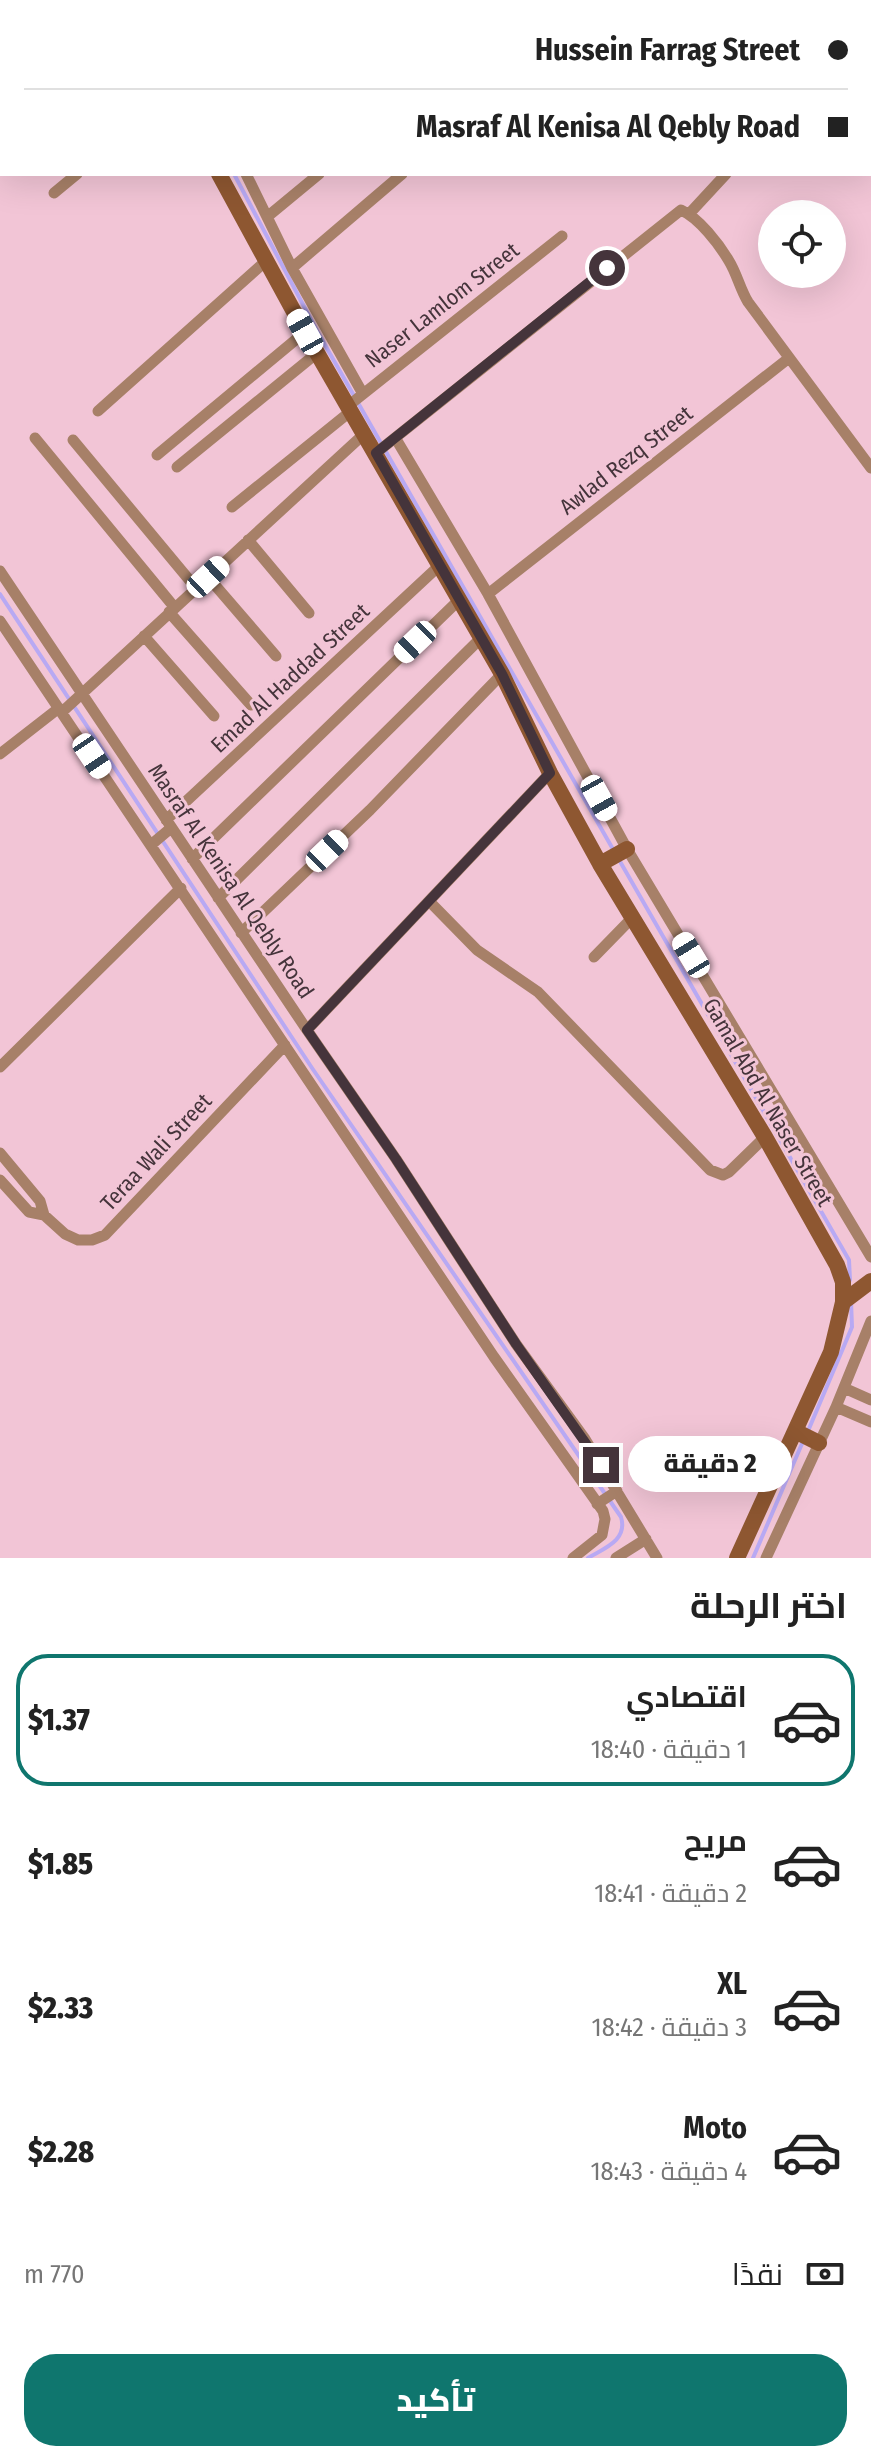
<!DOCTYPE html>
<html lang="ar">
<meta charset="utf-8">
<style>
:root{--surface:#fff;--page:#f6f6f6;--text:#222;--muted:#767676;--line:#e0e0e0;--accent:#0f766e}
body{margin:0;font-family:"Fira Sans Condensed",Cairo,sans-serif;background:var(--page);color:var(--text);direction:rtl;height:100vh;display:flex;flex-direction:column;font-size:30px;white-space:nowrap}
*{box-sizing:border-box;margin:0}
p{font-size:26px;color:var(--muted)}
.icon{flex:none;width:44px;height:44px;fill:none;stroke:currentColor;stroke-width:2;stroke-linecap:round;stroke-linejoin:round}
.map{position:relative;height:1558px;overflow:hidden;direction:ltr}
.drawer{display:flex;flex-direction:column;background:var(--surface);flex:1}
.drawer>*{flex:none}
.top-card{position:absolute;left:0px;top:0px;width:872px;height:176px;box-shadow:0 8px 32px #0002;direction:rtl;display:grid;align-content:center;height:176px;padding:0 24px;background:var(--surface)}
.tools{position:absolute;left:758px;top:200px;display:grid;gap:16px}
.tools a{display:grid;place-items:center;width:88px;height:88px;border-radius:50%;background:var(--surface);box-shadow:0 8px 32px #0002;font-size:40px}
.end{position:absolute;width:36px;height:36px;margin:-18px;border:10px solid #45343b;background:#fff;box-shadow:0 0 0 4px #fff}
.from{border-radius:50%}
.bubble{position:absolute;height:56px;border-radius:28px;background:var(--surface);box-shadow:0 8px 32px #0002;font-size:26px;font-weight:800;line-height:56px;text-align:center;direction:rtl}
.car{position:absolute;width:24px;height:48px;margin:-24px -12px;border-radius:10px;box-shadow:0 0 6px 2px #0007;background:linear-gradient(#fff 24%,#345 0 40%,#fff 0 76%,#345 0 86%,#fff 0)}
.top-card b{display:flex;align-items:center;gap:28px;height:76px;font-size:30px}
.top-card b+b{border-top:2px solid var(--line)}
.top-card i{width:20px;height:20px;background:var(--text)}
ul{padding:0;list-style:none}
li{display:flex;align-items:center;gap:24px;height:132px;margin:0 16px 12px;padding:0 8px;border:4px solid transparent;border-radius:32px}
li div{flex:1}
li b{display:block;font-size:30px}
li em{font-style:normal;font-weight:800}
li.active{border-color:var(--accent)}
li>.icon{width:72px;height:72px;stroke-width:1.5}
h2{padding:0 24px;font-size:36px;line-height:96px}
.pay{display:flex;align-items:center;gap:20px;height:88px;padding:0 24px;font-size:30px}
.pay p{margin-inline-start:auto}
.cta{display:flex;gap:16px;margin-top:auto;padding:16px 24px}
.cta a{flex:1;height:92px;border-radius:32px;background:var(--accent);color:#fff;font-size:32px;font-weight:800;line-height:92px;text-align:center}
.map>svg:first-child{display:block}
</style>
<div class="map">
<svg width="871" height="1558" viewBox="0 0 871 1558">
<rect width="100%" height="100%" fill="#f2c5d6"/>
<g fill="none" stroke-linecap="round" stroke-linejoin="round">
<!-- stream -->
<path stroke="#b8a9f3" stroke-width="4" d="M234 174 317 331 614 851
M0 594 312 1068 621 1517C628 1540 605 1548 588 1558
M618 858 849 1260 850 1280
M808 1431 852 1327 851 1301
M753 1558 804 1439"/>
<!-- street -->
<path stroke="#a78068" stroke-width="11" d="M167 0 168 2
M57 2 59 0
M326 2 329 0
M428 2 430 0
M588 2 590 0
M665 2 667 0
M737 2 739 0
M811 2 813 0
M870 18 871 17
M0 47 2 46
M870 93 871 92
M0 168 2 167
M246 174 292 268 363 394
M54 193 77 174
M689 214 726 174
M267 217 319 174
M292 268 402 174
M348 406 562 236
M98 411 266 261
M35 438 175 608
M396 439 488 594 627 849 871 1257
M73 440 196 588
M376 453 681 210C699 218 719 244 729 261 737 274 740 289 748 302L871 468
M157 455 305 332
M177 467 317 353
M232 507 351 411
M248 540 309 613
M0 571 307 1030 396 1159 516 1344 585 1439 657 1558
M208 577 276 656
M488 594 789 358
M169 612 251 705
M0 621 494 1357 603 1511 605 1519 602 1535 573 1558
M144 636 214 716
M62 712 364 434
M0 754 59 708
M166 820 440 565
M152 844 171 828
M192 859 460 599
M218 898 482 637
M429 901 477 950 538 992 710 1170 723 1175 729 1172 765 1137
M241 933 370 810 502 674
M594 957 633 917
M307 1030 550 773
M0 1067 181 888
M0 1153 40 1201 44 1215
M0 1180 29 1212 44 1215 65 1234 78 1240H92L105 1235 285 1045
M844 1388 871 1400
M836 1407 871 1422
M597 1504 617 1491
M616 1558 646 1539
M766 1558 836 1407 871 1321"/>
<!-- secondary -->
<path stroke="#8e5731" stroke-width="16" d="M136 0 137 2
M219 174 305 332 502 674 550 773 600 864 765 1137 837 1265 843 1282V1302L831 1352 737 1558
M600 864 627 849
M843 1302 871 1281
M795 1431 819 1443"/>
</g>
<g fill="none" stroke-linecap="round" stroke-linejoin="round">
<!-- route -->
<path stroke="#45343b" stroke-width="10" d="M601 1465 516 1344 396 1159 307 1030 550 773 502 674 376 453 607 268"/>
</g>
<g text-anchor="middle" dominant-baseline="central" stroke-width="6" stroke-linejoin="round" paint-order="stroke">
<!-- street labels -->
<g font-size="22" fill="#45343b" stroke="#f2c5d6">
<text transform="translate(442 305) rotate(-38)">Naser Lamlom Street</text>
<text transform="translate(626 460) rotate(-38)">Awlad Rezq Street</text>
<text transform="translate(290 678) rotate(-43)">Emad Al Haddad Street</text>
<text transform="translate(231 881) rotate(56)">Masraf Al Kenisa Al Qebly Road</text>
<text transform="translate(768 1102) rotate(60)">Gamal Abd Al Naser Street</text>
<text transform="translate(156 1152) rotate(-47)">Teraa Wali Street</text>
</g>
</g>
</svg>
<div class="tools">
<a><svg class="icon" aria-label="locate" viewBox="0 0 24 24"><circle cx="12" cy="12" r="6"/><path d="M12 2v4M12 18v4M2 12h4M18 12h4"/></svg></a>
</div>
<i class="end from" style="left:607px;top:268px"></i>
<i class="end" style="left:601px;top:1465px"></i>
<div class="bubble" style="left:628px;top:1436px;width:164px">2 دقيقة</div>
<i class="car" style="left:305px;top:332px;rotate:331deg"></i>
<i class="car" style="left:208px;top:577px;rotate:47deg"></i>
<i class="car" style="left:415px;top:642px;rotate:226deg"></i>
<i class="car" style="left:92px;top:756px;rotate:146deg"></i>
<i class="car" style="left:599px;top:798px;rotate:151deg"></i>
<i class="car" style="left:327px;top:851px;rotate:46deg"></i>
<i class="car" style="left:691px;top:955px;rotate:329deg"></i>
<div class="top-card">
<b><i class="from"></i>Hussein Farrag Street</b>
<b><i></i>Masraf Al Kenisa Al Qebly Road</b>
</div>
</div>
<section class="drawer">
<h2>اختر الرحلة</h2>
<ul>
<li class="active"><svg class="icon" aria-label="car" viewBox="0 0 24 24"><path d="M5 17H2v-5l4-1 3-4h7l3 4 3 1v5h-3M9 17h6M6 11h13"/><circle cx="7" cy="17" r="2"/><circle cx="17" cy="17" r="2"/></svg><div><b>اقتصادي</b><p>1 دقيقة · 18:40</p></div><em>$1.37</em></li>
<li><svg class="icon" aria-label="car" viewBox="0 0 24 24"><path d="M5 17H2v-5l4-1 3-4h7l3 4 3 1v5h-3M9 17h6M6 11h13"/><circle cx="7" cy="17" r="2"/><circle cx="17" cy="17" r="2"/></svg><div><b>مريح</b><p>2 دقيقة · 18:41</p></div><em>$1.85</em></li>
<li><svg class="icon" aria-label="car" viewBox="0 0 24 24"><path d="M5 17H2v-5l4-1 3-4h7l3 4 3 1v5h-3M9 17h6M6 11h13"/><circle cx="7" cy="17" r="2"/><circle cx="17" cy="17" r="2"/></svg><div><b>XL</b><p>3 دقيقة · 18:42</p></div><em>$2.33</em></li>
<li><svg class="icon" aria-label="car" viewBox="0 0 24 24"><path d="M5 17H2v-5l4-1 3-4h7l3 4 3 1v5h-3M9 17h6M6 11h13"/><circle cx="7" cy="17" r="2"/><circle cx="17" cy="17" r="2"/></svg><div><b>Moto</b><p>4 دقيقة · 18:43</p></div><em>$2.28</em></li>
</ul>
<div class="pay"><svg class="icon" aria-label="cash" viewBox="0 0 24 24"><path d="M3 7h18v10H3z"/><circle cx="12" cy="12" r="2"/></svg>نقدًا<p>770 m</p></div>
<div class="cta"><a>تأكيد</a></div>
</section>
